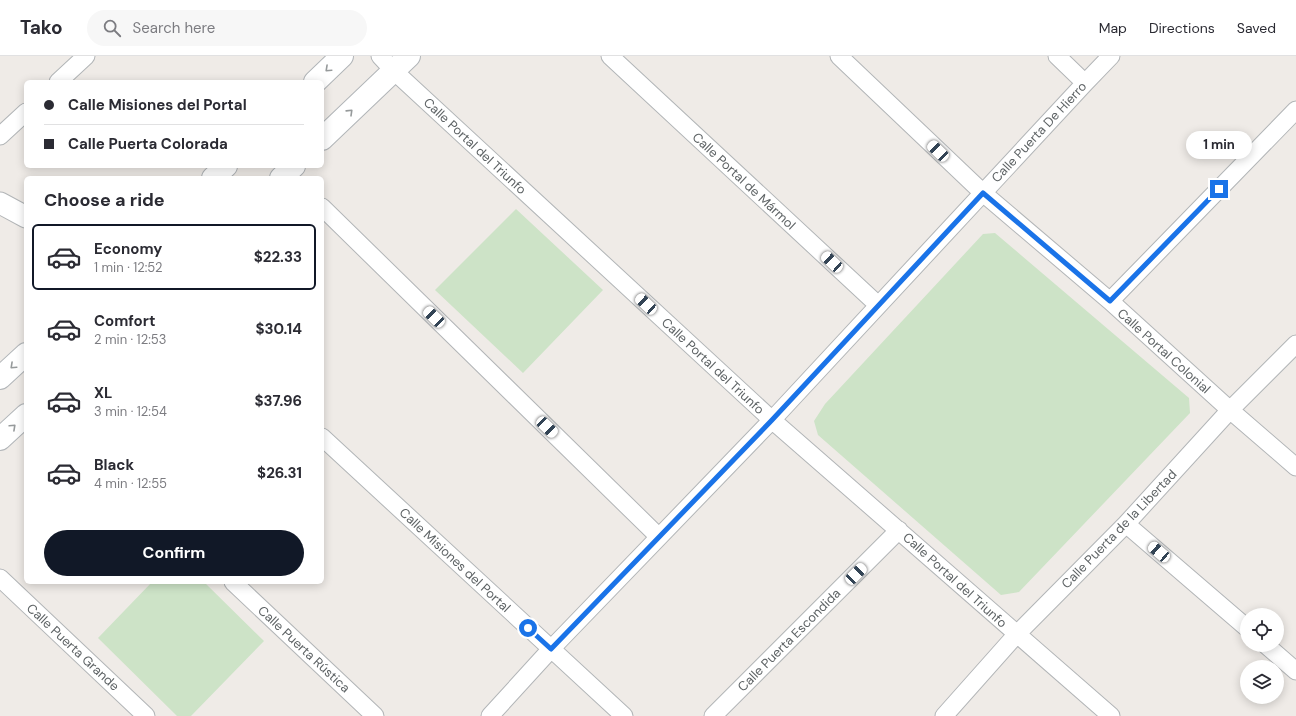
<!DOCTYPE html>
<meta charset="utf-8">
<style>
:root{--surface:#fff;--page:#f7f7f7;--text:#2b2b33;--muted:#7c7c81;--line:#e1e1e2;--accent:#111827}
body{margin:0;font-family:"DM Sans",sans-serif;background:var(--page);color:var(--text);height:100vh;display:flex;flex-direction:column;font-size:15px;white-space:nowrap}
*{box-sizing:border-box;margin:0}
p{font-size:13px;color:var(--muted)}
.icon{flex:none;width:22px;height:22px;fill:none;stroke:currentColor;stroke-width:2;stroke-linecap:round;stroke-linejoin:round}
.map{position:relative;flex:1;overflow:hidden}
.details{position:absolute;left:24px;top:120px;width:300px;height:408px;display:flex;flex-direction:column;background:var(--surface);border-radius:6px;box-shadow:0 2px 10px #0003}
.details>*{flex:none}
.banner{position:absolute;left:24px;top:24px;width:300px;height:88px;border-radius:6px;box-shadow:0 2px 10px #0003;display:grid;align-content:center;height:88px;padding:0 20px;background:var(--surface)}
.tools{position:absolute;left:1240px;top:552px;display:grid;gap:8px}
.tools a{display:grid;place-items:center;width:44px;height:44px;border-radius:50%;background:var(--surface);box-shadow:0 2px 10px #0003;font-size:20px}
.end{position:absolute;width:18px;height:18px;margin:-9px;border:5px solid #1a73e8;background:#fff;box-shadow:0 0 0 2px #fff}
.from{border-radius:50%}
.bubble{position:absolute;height:28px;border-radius:14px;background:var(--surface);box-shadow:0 2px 10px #0003;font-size:13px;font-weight:700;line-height:28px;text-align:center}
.car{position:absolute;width:12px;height:24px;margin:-12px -6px;border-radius:5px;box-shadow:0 0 3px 1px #0007;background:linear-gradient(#fff 24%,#345 0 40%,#fff 0 76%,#345 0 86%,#fff 0)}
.banner b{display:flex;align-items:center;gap:14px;height:38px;font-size:15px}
.banner b+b{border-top:1px solid var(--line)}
.banner i{width:10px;height:10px;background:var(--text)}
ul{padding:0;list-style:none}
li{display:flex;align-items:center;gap:12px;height:66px;margin:0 8px 6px;padding:0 12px;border:2px solid transparent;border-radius:6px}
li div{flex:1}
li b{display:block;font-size:15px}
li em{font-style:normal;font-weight:700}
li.selected{border-color:var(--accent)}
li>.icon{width:36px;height:36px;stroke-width:1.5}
h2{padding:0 20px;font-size:18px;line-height:48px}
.cta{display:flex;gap:8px;margin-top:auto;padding:8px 20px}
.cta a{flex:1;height:46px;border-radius:24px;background:var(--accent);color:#fff;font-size:16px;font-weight:700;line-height:46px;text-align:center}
header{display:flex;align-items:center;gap:24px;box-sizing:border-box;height:56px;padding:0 20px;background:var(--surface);border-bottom:1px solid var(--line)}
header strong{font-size:19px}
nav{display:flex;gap:22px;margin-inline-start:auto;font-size:14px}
.search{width:280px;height:36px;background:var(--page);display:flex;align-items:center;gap:10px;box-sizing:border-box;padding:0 14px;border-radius:22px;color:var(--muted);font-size:15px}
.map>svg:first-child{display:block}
</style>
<header>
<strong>Tako</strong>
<div class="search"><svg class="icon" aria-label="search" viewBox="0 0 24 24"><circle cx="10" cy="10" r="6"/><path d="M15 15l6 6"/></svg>Search here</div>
<nav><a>Map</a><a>Directions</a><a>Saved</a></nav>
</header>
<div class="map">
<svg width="1296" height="660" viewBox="0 0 1296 660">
<rect width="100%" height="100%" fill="#efebe7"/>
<!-- park -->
<path fill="#cde3c7" d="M516 153 603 234 523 317 435 234Z
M995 177 1189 342 1190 357 1019 536 1001 539 818 379 814 365 825 348 983 178Z
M152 526H204L264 585 191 660H177L98 582Z"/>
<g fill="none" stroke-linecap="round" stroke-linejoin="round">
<!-- minor casing -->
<g stroke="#b2b5b7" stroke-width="19">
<path id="minor" d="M380 0 394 15 772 364 1111 660
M610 0 878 249
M839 0 983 137 1110 245 1230 354 1296 411
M1057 0 1085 27
M58 26 86 0
M0 80 26 56
M322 151 659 481
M1110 245 1296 54
M322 381 624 660
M1126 468 1247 572
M0 522 146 660
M233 526 375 660
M1266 589 1296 615
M490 660 551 593 772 364 1085 27 1111 0
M713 660 899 474
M944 660 1016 579 1126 468 1230 354 1296 288"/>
</g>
<!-- tertiary casing -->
<g stroke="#b2b5b7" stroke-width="23">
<path id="tertiary" d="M0 147 26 161"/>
</g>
<!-- secondary casing -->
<g stroke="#b1b5b8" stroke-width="24">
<path id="secondary" d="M315 26 342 0
M322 83 409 0
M213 122 226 110
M281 122 294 110
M0 322 26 298
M0 383 26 359"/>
</g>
<!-- minor -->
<use href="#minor" stroke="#fff" stroke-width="17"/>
<!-- tertiary -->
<use href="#tertiary" stroke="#fff" stroke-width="21"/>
<!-- secondary -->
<use href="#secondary" stroke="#fff" stroke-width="22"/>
</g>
<!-- one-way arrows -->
<defs><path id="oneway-chevron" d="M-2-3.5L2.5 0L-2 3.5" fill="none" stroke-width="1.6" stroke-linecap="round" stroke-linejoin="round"/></defs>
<g stroke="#969a9b">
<use href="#oneway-chevron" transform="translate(328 13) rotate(137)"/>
<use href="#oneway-chevron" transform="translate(350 56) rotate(-44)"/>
<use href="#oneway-chevron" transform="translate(13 310) rotate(137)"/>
<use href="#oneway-chevron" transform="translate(13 371) rotate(-43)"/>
</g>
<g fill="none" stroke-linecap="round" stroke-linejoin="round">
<!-- route -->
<path stroke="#1a73e8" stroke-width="5" d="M528 572 551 593 772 364 983 137 1110 245 1219 133"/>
</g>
<g text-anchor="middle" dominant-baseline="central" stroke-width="3.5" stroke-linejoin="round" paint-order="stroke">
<!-- street labels -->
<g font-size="13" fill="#5e6365" stroke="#fff">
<text transform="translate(1039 76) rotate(-47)">Calle Puerta De Hierro</text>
<text transform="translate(475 90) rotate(43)">Calle Portal del Triunfo</text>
<text transform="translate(744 125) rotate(43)">Calle Portal de Mármol</text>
<text transform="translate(1164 295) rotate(42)">Calle Portal Colonial</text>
<text transform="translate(713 310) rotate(43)">Calle Portal del Triunfo</text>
<text transform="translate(1119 473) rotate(-46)">Calle Puerta de la Libertad</text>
<text transform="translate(455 504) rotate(43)">Calle Misiones del Portal</text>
<text transform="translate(955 524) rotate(42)">Calle Portal del Triunfo</text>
<text transform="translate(789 584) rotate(-45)">Calle Puerta Escondida</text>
<text transform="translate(73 591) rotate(43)">Calle Puerta Grande</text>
<text transform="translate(304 593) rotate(43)">Calle Puerta Rústica</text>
</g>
</g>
</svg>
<div class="tools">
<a><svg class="icon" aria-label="locate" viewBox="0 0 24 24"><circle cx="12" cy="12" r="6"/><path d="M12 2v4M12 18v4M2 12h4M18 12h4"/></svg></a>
<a><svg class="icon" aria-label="layers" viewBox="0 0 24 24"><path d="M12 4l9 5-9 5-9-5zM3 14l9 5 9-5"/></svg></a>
</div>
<i class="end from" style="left:528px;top:572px"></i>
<i class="end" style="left:1219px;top:133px"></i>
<div class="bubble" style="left:1186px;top:75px;width:66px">1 min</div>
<i class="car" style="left:938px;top:95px;rotate:314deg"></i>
<i class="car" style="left:832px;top:206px;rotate:313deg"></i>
<i class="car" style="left:646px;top:248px;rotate:313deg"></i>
<i class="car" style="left:434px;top:261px;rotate:314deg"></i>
<i class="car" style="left:547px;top:371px;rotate:134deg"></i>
<i class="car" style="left:1159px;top:496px;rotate:311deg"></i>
<i class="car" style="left:856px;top:518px;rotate:45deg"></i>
<div class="banner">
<b><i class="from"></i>Calle Misiones del Portal</b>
<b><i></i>Calle Puerta Colorada</b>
</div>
<section class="details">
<h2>Choose a ride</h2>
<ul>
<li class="selected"><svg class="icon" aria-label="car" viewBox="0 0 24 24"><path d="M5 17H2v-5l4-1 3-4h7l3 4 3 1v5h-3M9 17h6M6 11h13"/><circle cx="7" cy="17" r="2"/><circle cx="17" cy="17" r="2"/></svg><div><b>Economy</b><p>1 min · 12:52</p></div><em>$22.33</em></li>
<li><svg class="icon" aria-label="car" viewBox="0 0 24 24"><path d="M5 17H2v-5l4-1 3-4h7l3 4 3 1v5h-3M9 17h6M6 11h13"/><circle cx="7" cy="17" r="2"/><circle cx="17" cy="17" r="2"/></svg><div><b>Comfort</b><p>2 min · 12:53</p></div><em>$30.14</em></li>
<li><svg class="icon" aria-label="car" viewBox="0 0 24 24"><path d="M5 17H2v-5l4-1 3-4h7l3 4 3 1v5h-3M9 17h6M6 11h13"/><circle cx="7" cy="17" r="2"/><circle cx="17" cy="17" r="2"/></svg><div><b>XL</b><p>3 min · 12:54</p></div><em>$37.96</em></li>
<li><svg class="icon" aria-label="car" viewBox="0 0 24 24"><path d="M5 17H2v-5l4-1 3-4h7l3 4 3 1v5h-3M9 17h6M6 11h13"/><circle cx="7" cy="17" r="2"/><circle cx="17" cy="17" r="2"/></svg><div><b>Black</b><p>4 min · 12:55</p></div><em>$26.31</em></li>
</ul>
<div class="cta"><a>Confirm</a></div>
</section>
</div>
